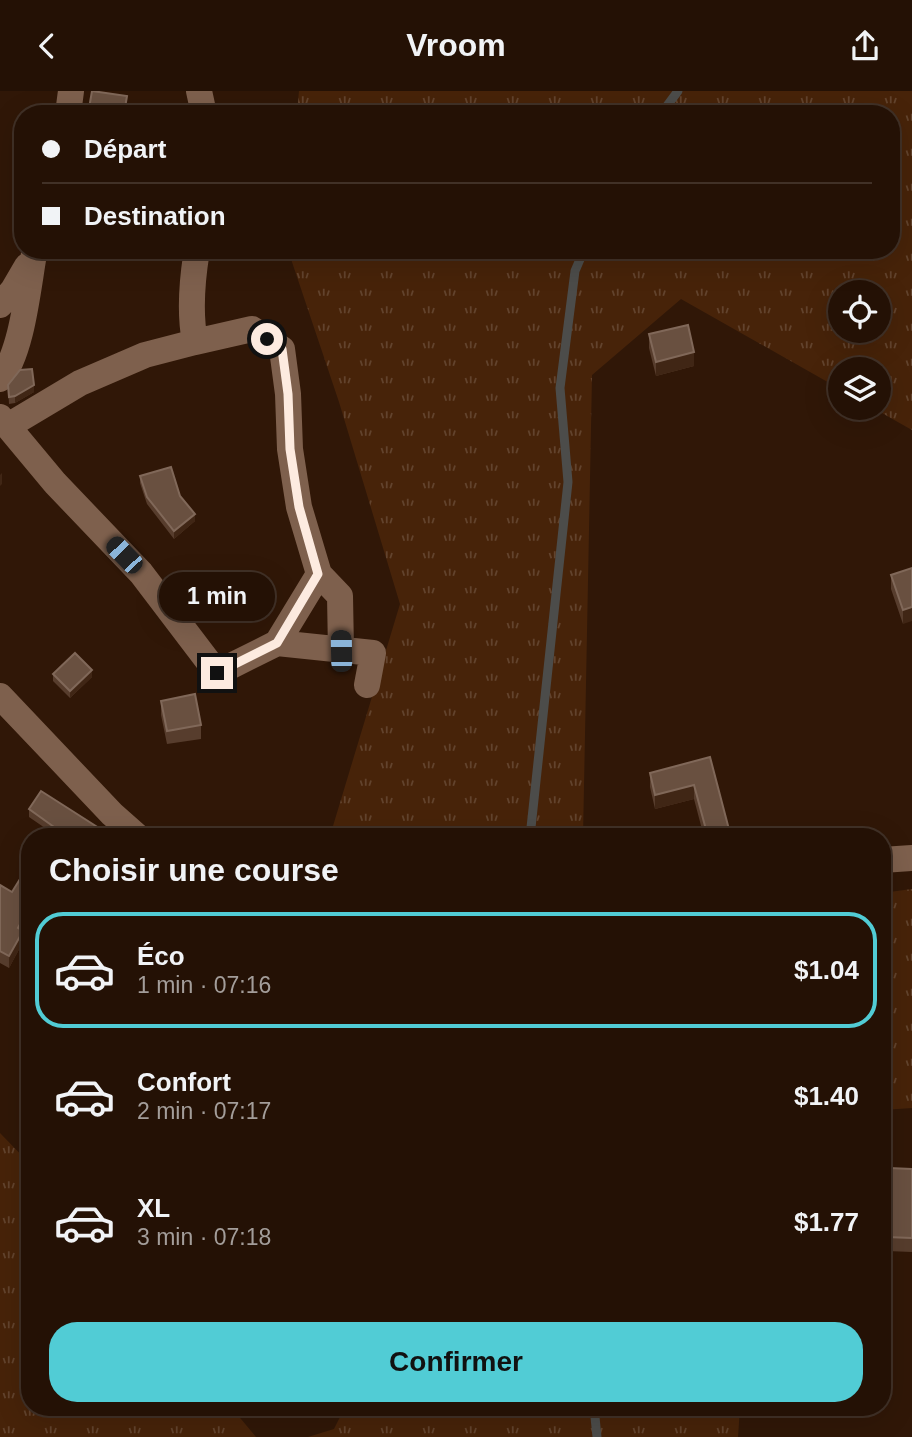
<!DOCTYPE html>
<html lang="fr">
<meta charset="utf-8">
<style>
:root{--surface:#241105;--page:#2c1a0f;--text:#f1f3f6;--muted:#a39d9a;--line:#413127;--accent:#51ccd5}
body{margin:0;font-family:Arial,sans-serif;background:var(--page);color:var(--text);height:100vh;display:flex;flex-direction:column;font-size:26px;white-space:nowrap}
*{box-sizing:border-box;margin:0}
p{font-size:23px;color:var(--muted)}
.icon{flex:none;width:38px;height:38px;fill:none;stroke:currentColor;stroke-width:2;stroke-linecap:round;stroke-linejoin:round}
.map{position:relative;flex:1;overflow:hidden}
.details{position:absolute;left:21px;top:737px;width:870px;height:588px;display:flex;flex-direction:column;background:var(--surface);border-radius:28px;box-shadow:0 7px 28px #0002,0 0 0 2px var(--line)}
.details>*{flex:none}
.banner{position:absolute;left:14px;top:14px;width:886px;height:154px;border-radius:28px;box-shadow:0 7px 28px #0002,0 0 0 2px var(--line);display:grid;align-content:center;height:154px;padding:0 28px;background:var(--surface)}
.fabs{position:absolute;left:828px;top:189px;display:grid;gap:14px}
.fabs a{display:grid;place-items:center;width:63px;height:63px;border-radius:50%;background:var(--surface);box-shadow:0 7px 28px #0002,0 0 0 2px var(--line);font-size:35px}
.end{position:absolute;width:32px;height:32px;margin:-16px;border:9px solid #fdebe0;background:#111;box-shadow:0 0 0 4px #111}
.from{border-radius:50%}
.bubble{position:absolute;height:49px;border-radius:24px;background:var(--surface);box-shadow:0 7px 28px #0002,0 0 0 2px var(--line);font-size:23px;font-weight:700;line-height:49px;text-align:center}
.car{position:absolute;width:21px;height:42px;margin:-21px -10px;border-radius:9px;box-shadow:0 0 5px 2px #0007;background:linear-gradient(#222 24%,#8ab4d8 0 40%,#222 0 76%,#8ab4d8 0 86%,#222 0)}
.banner b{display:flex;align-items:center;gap:24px;height:66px;font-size:26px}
.banner b+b{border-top:2px solid var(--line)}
.banner i{width:18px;height:18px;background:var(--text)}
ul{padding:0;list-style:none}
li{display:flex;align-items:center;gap:21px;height:116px;margin:0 14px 10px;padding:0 14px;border:4px solid transparent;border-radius:28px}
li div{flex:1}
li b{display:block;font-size:26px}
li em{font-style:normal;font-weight:700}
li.active{border-color:var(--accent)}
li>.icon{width:63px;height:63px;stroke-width:1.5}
h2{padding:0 28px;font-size:32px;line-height:84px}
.primary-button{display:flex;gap:14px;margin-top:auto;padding:14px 28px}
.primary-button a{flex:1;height:80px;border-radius:28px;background:var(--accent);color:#111;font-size:28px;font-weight:700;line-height:80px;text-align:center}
header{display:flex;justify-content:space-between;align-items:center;height:91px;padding:0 28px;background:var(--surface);font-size:32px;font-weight:700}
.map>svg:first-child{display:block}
</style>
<header><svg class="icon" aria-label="back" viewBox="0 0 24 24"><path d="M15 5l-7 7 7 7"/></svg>Vroom<svg class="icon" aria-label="share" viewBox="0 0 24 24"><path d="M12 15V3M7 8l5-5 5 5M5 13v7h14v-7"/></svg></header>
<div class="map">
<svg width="912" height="1346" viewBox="0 0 912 1346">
<defs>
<pattern id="grass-tufts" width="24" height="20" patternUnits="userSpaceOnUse" patternTransform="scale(1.75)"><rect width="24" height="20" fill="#472309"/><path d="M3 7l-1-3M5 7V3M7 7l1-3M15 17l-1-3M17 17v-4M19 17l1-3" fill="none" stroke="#62432d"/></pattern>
</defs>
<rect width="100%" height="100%" fill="#301707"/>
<!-- grass -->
<path fill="url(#grass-tufts)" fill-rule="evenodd" d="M299 0H912V339L873 317H878V278H840V298L681 208 592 284 583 745H330L400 513 339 311 288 159H891V23H297ZM840 201H878V240H840Z
M912 798V1017L882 1019V802Z
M0 1042 30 1073V1316H231L256 1346H0Z
M345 1316H740L738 1346H308L334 1338Z"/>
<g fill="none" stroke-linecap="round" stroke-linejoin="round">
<!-- stream -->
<path stroke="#4c4c4a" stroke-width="9" d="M661 23 678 0
M530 746 568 391 560 297 575 180 584 159
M594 1316 597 1346"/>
<!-- street -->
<path stroke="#7e604d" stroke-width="26" d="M199 0 204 23
M68 23 71 0
M0 214 13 199 27 175
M195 251 252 238 282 258 288 303 290 358 299 416 319 483 277 552
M0 288C22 263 28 196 34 163
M0 326 55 392 141 482 217 582 277 552 373 562 367 594
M8 335 80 292 145 264 195 251C189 220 192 189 197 159
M319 483 340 505 341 560
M0 605 112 723 138 746
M882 769 912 767"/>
</g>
<!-- wall -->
<path fill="#573d2d" d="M649 243 694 275 656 285 649 257Z
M8 294 34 301 15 312 9 313Z
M140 385 195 430 174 448 147 413 140 392Z
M912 477 903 533 891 498V484Z
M53 583 92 586 70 607 53 590Z
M161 610 201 634V648L167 653 161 624Z
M710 666 731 746H704L694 708 655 718 650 696V682Z
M29 718 102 746H58L29 726Z
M30 793V826L23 839V851L9 877 0 872V794L12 801Z
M912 1078V1161L887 1160V1146Z"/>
<!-- shaded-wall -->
<path fill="#402615" d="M694 261V275L656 285V271Z
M34 294V301L15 312V305Z
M2 382V393L0 395V384Z
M195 423V430L174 448V440Z
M912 516V530L903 533V519Z
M92 579V586L70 607V600Z
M694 694V708L655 718V704Z
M30 815V826L18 848V837Z
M23 840V851L9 877V865Z"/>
<!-- building -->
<path fill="#695040" stroke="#806859" stroke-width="2" d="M92 0 127 5 124 23H88Z
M688 234 694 261 656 271 649 243Z
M32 278 34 294 15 305 9 306 8 294 20 279Z
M171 376 180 405 195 423 174 440 147 406 140 385Z
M912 477V516L903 519 891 484Z
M75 562 92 579 70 600 53 583Z
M195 603 201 634 167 640 161 610Z
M710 666 731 746H708L694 694 655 704 650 682Z
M41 700 102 739 97 746H68L29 718Z
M20 788 30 793V815L18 837 23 840 9 865 0 860V794L12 801Z
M889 1077 912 1078V1147L887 1146Z"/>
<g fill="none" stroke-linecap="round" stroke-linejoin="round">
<!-- route -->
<path stroke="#fdebe0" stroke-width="9" d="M217 582 277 552 318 483 299 416 290 358 288 303 282 258 267 248"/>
</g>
</svg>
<div class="fabs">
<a><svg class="icon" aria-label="locate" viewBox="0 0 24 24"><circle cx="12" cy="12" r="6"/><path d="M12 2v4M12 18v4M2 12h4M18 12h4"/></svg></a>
<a><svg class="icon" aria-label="layers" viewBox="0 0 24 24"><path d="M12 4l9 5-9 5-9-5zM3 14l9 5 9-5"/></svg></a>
</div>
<i class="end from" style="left:267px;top:248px"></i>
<i class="end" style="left:217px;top:582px"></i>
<div class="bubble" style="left:159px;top:481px;width:116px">1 min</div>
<i class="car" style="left:124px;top:464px;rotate:316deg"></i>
<i class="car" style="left:341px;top:560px;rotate:359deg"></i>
<div class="banner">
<b><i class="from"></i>Départ</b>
<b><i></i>Destination</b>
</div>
<section class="details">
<h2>Choisir une course</h2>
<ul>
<li class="active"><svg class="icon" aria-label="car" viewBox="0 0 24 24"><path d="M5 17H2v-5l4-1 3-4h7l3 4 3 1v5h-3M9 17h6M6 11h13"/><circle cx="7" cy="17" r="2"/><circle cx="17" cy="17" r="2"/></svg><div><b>Éco</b><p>1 min · 07:16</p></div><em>$1.04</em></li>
<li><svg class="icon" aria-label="car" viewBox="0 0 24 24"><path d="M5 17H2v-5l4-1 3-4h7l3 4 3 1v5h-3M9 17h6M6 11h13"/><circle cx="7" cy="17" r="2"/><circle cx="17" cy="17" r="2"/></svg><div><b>Confort</b><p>2 min · 07:17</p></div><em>$1.40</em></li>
<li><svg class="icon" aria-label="car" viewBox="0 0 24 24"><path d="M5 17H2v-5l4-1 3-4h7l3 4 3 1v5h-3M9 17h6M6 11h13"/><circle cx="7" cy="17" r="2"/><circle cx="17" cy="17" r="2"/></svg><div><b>XL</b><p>3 min · 07:18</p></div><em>$1.77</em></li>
</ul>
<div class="primary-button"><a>Confirmer</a></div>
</section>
</div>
